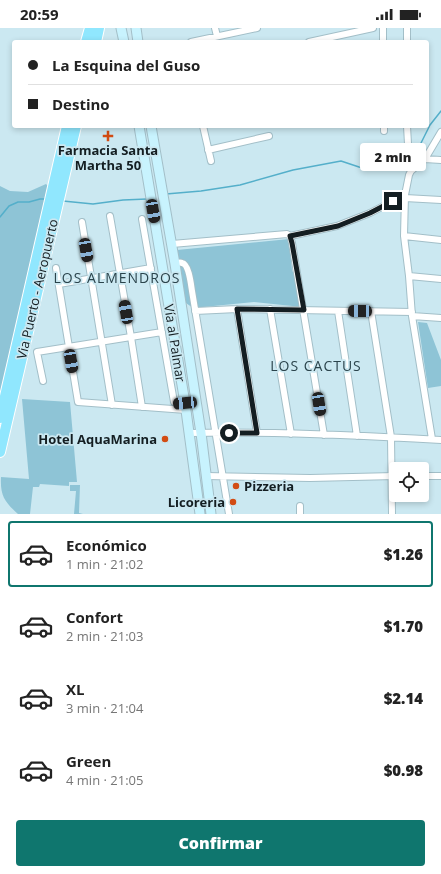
<!DOCTYPE html>
<html lang="es">
<meta charset="utf-8">
<style>
:root{--surface:#fff;--page:#f6f6f6;--text:#222;--muted:#767676;--line:#e0e0e0;--accent:#0f766e}
body{margin:0;font-family:"Open Sans",sans-serif;background:var(--page);color:var(--text);height:100vh;display:flex;flex-direction:column;font-size:15px;white-space:nowrap}
*{box-sizing:border-box;margin:0}
p{font-size:13px;color:var(--muted)}
.icon{flex:none;width:22px;height:22px;fill:none;stroke:currentColor;stroke-width:2;stroke-linecap:round;stroke-linejoin:round}
.map{position:relative;height:486px;overflow:hidden}
.sheet{display:flex;flex-direction:column;background:var(--surface);flex:1}
.sheet>*{flex:none}
.hud{position:absolute;left:12px;top:12px;width:417px;height:88px;border-radius:4px;box-shadow:0 2px 6px #0003;display:grid;align-content:center;height:88px;padding:0 16px;background:var(--surface)}
.tools{position:absolute;left:389px;top:434px;display:grid;gap:8px}
.tools a{display:grid;place-items:center;width:40px;height:40px;border-radius:4px;background:var(--surface);box-shadow:0 2px 6px #0003;font-size:20px}
.end{position:absolute;width:18px;height:18px;margin:-9px;border:5px solid #141e22;background:#fff;box-shadow:0 0 0 2px #fff}
.from{border-radius:50%}
.bubble{position:absolute;height:28px;border-radius:4px;background:var(--surface);box-shadow:0 2px 6px #0003;font-size:13px;font-weight:800;line-height:28px;text-align:center}
.car{position:absolute;width:12px;height:24px;margin:-12px -6px;border-radius:5px;box-shadow:0 0 3px 1px #0007;background:linear-gradient(#222 24%,#8ab4d8 0 40%,#222 0 76%,#8ab4d8 0 86%,#222 0)}
.hud b{display:flex;align-items:center;gap:14px;height:38px;font-size:15px}
.hud b+b{border-top:1px solid var(--line)}
.hud i{width:10px;height:10px;background:var(--text)}
ul{padding:7px 0 0;list-style:none}
li{display:flex;align-items:center;gap:12px;height:66px;margin:0 8px 6px;padding:0 8px;border:2px solid transparent;border-radius:4px}
li div{flex:1}
li b{display:block;font-size:15px}
li em{font-style:normal;font-weight:800}
li.current{border-color:var(--accent)}
li>.icon{width:36px;height:36px;stroke-width:1.5}
.cta{display:flex;gap:8px;margin-top:auto;padding:8px 16px}
.cta a{flex:1;height:46px;border-radius:4px;background:var(--accent);color:#fff;font-size:16px;font-weight:800;line-height:46px;text-align:center}
.status{display:flex;justify-content:space-between;align-items:center;height:28px;padding:0 20px;background:var(--surface);direction:ltr}
.status svg{height:11px;fill:currentColor}
.map>svg:first-child{display:block}
</style>
<div class="status"><b>20:59</b><svg viewBox="0 0 49 12"><path d="M0 12V9h3v3zM5 12V6h3v6zM10 12V3h3v9zM15 12V0h3v12zM26 1h20v11H26zM47 4h2v5h-2z"/></svg></div>
<div class="map">
<svg width="441" height="486" viewBox="0 0 441 486">
<rect width="100%" height="100%" fill="#cbe8f1"/>
<!-- green -->
<path fill="#8ec4d6" d="M46 156 48 158 35 217 0 367V158L10 163 28 164Z
M289 211 292 242 298 256 302 279 254 274 193 280 186 275 177 222Z
M418 294 427 295 441 332V358L428 360Z
M22 371 70 374 77 454H69V458L40 456 39 459H33L30 486H18C5 474 0 468 1 449L29 451Z
M70 457H80L79 485 83 486H74L76 463H70Z"/>
<g fill="none" stroke-linecap="round" stroke-linejoin="round">
<!-- stream -->
<path stroke="#54afca" stroke-width="1.5" d="M166 166 201 163 240 157 293 142 341 133 359 139 375 142 394 139 411 127 420 117 430 97 441 83
M63 173 93 176 123 172 147 171
M0 189 9 178 18 174H29L40 171H46"/>
<!-- minor casing -->
<g stroke="#a3bfc8" stroke-width="8">
<path id="minor" d="M215 0 217 8
M383 0V14
M407 0V14
M191 14 257 0
M309 14 373 0
M203 98 211 133
M384 98V103
M407 98 408 116
M208 122 269 108
M425 131 441 132
M405 170 441 172
M110 188 131 309 142 379
M142 191 174 374 177 376 185 375
M82 194 112 377
M290 208 337 198 370 185 405 167
M404 208 441 212
M172 216 287 206 290 208 292 215 324 407
M175 236C177 235 180 234 182 235 189 236 191 257 192 263L229 486
M56 240 78 374 186 382
M409 248 441 251
M59 256 151 240
M237 281 257 405
M270 281 291 406
M195 283 237 281 412 284
M338 283 357 408
M371 283 391 409 392 486
M412 288 441 290
M43 353 37 324 162 304
M189 405C273 403 357 407 441 412
M432 411 412 288 409 248 404 208 405 167 409 147 411 143 425 131 441 104
M206 448 310 450 395 448
M422 448H441
M300 486V478"/>
</g>
<!-- secondary casing -->
<g stroke="#a3bfc8" stroke-width="11">
<path id="secondary" d="M121 0 124 14
M136 0 138 14
M139 98 185 375 200 486
M151 98 175 236 201 405 211 486"/>
</g>
<!-- primary casing -->
<g stroke="#fff" stroke-width="12">
<path id="primary" d="M86 14 90 0
M96 14 99 0
M0 390 67 98
M0 424 76 98"/>
</g>
<!-- minor -->
<use href="#minor" stroke="#fff" stroke-width="6"/>
<!-- secondary -->
<use href="#secondary" stroke="#c8f3fe" stroke-width="9"/>
<!-- primary -->
<use href="#primary" stroke="#90e7fe" stroke-width="10"/>
</g>
<g fill="none" stroke-linecap="round" stroke-linejoin="round">
<!-- route -->
<path stroke="#141e22" stroke-width="5" d="M229 405H257L237 281 304 282 292 215 290 208 338 198 370 185 393 173"/>
</g>
<!-- markers -->
<g fill="#d24c13" stroke="#cbe8f1" stroke-width="1.5">
<path d="M106 102h4v4h4v4h-4v4h-4v-4h-4v-4h4z"/>
<circle cx="165" cy="411" r="4"/>
<circle cx="236" cy="458" r="4"/>
<circle cx="233" cy="474" r="4"/>
</g>
<g text-anchor="middle" dominant-baseline="central" stroke-width="3.5" stroke-linejoin="round" paint-order="stroke">
<!-- poi labels -->
<g font-size="13" font-weight="bold" fill="#141e22" stroke="#cbe8f1" text-anchor="end">
<text x="108" y="122" text-anchor="middle">Farmacia Santa<tspan x="108" dy="15">Martha 50</tspan></text>
<text x="157" y="411">Hotel AquaMarina</text>
<text x="244" y="458" text-anchor="start">Pizzeria</text>
<text x="225" y="474">Licoreria</text>
</g>
<!-- street labels -->
<g font-size="13" fill="#141e22" stroke="#cbe8f1">
<text transform="translate(37 261) rotate(-77)">Via Puerto - Aeropuerto</text>
<text transform="translate(175 315) rotate(81)">Vía al Palmar</text>
</g>
<!-- neighbourhood labels -->
<g font-size="14" letter-spacing="1" fill="#2b444c" stroke="#cbe8f1">
<text x="117" y="249">LOS ALMENDROS</text>
<text x="316" y="337">LOS CACTUS</text>
</g>
</g>
</svg>
<div class="tools">
<a><svg class="icon" aria-label="locate" viewBox="0 0 24 24"><circle cx="12" cy="12" r="6"/><path d="M12 2v4M12 18v4M2 12h4M18 12h4"/></svg></a>
</div>
<i class="end from" style="left:229px;top:405px"></i>
<i class="end" style="left:393px;top:173px"></i>
<div class="bubble" style="left:360px;top:115px;width:66px">2 min</div>
<i class="car" style="left:153px;top:183px;rotate:170deg"></i>
<i class="car" style="left:86px;top:222px;rotate:170deg"></i>
<i class="car" style="left:360px;top:283px;rotate:271deg"></i>
<i class="car" style="left:126px;top:284px;rotate:350deg"></i>
<i class="car" style="left:71px;top:333px;rotate:170deg"></i>
<i class="car" style="left:185px;top:375px;rotate:265deg"></i>
<i class="car" style="left:319px;top:376px;rotate:171deg"></i>
<div class="hud">
<b><i class="from"></i>La Esquina del Guso</b>
<b><i></i>Destino</b>
</div>
</div>
<section class="sheet">
<ul>
<li class="current"><svg class="icon" aria-label="car" viewBox="0 0 24 24"><path d="M5 17H2v-5l4-1 3-4h7l3 4 3 1v5h-3M9 17h6M6 11h13"/><circle cx="7" cy="17" r="2"/><circle cx="17" cy="17" r="2"/></svg><div><b>Económico</b><p>1 min · 21:02</p></div><em>$1.26</em></li>
<li><svg class="icon" aria-label="car" viewBox="0 0 24 24"><path d="M5 17H2v-5l4-1 3-4h7l3 4 3 1v5h-3M9 17h6M6 11h13"/><circle cx="7" cy="17" r="2"/><circle cx="17" cy="17" r="2"/></svg><div><b>Confort</b><p>2 min · 21:03</p></div><em>$1.70</em></li>
<li><svg class="icon" aria-label="car" viewBox="0 0 24 24"><path d="M5 17H2v-5l4-1 3-4h7l3 4 3 1v5h-3M9 17h6M6 11h13"/><circle cx="7" cy="17" r="2"/><circle cx="17" cy="17" r="2"/></svg><div><b>XL</b><p>3 min · 21:04</p></div><em>$2.14</em></li>
<li><svg class="icon" aria-label="car" viewBox="0 0 24 24"><path d="M5 17H2v-5l4-1 3-4h7l3 4 3 1v5h-3M9 17h6M6 11h13"/><circle cx="7" cy="17" r="2"/><circle cx="17" cy="17" r="2"/></svg><div><b>Green</b><p>4 min · 21:05</p></div><em>$0.98</em></li>
</ul>
<div class="cta"><a>Confirmar</a></div>
</section>
